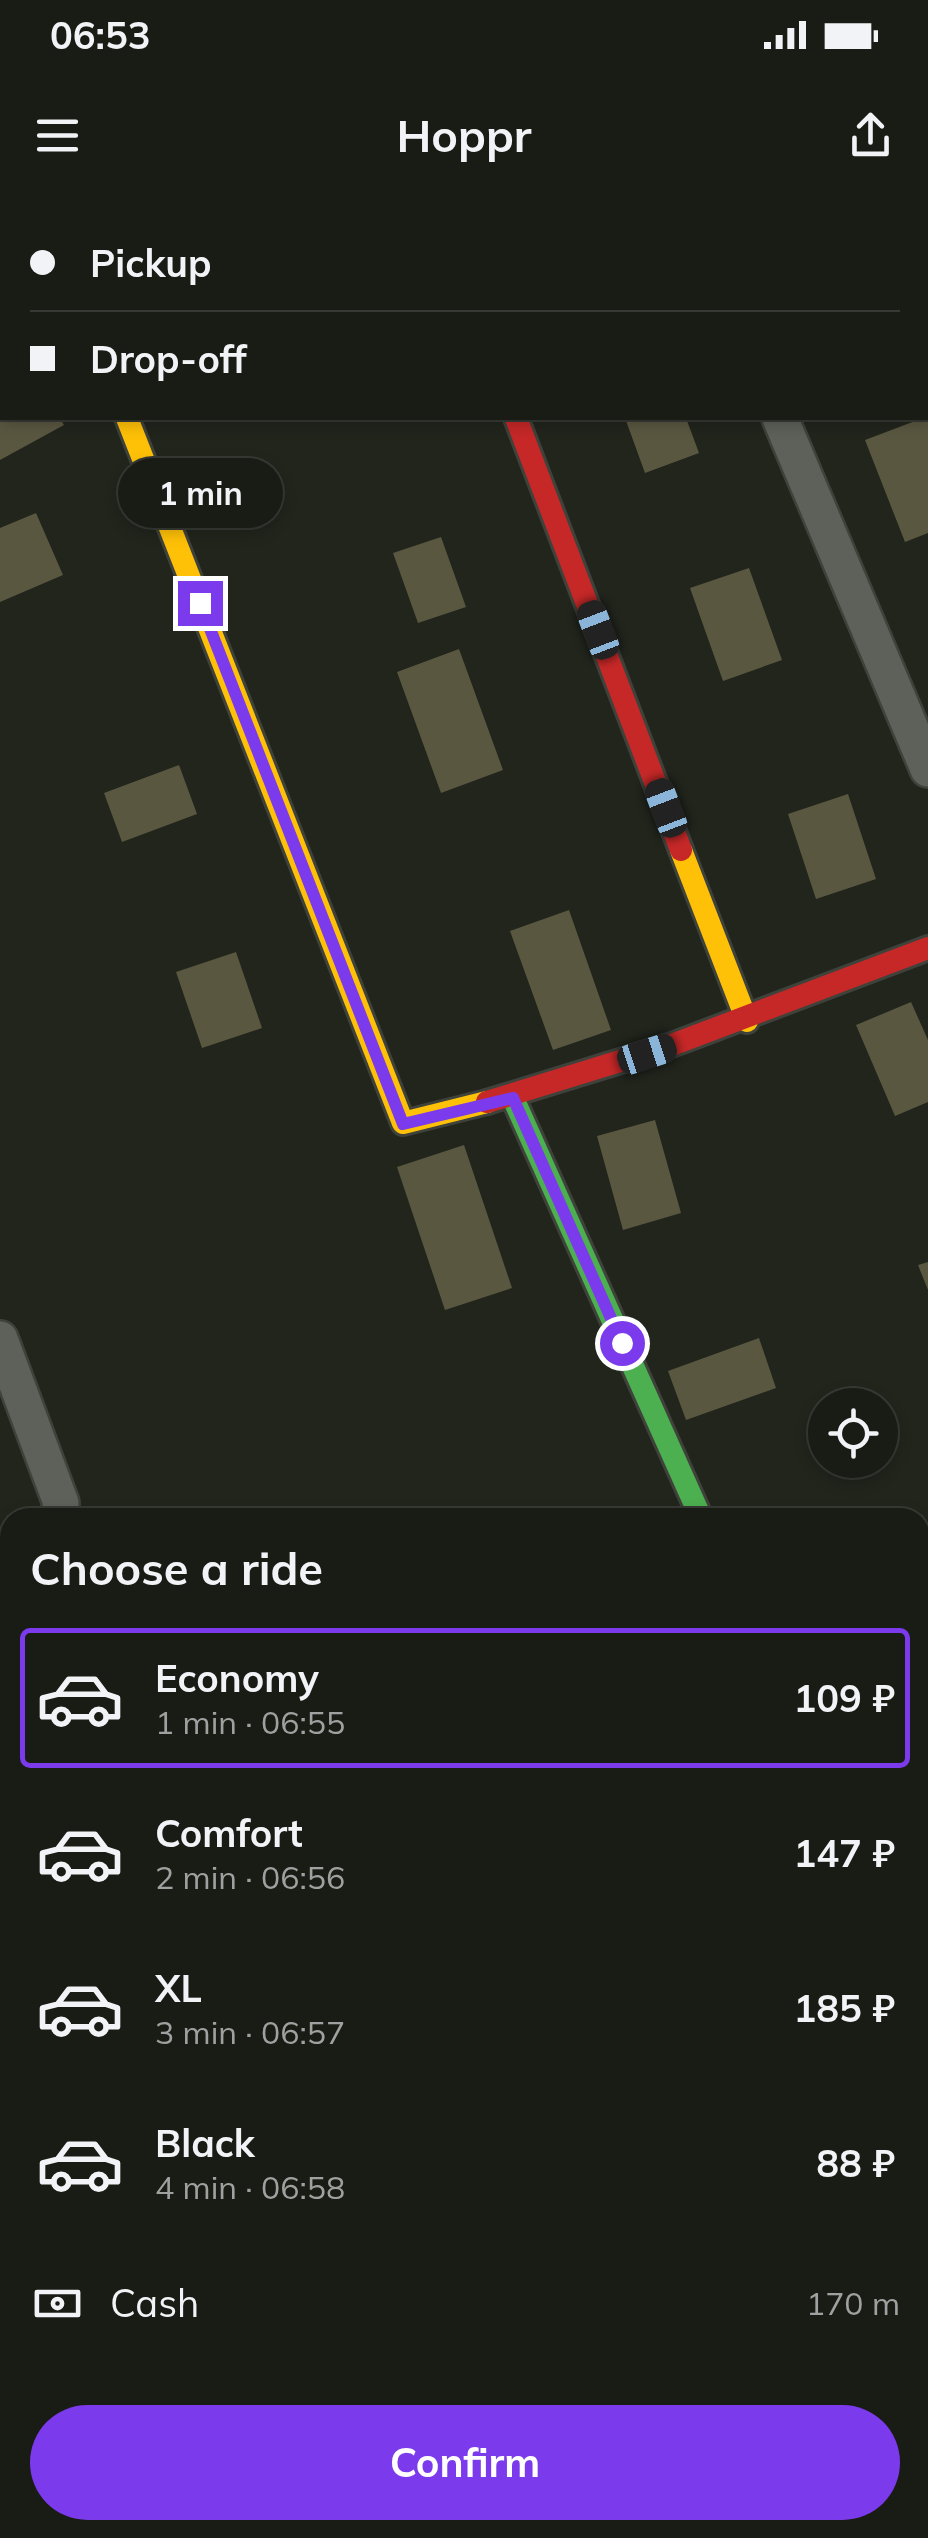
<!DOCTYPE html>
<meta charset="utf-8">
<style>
:root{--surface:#191c15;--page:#22251e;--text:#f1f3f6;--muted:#9fa1a0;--line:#373a34;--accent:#7c3aed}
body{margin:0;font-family:Mulish,sans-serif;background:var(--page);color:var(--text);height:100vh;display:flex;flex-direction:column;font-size:38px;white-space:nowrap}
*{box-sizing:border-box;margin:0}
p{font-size:32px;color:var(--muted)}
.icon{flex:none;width:55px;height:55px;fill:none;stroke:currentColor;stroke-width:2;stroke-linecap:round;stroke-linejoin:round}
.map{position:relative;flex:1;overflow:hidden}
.side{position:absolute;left:0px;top:1308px;width:930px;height:1032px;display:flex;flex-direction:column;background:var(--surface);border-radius:30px 30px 0 0;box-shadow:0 5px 15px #0003,0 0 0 2px var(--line)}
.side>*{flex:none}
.banner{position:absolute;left:0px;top:0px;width:930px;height:220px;box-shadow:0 5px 15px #0003,0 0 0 2px var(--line);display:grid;align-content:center;height:220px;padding:0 30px;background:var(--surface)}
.tools{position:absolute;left:808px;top:1188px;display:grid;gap:20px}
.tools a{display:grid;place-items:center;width:90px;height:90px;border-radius:50%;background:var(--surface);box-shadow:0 5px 15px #0003,0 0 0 2px var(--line);font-size:50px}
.end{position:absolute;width:45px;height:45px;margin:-22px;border:12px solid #7c3aed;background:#fff;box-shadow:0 0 0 5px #fff}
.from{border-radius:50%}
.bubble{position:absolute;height:70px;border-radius:35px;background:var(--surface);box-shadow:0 5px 15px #0003,0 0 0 2px var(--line);font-size:32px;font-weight:700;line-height:70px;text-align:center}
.car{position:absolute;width:30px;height:60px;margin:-30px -15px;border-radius:12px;box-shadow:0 0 8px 2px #0007;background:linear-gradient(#222 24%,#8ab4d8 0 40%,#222 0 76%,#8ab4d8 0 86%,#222 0)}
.banner b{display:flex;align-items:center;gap:35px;height:95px;font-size:38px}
.banner b+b{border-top:2px solid var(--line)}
.banner i{width:25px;height:25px;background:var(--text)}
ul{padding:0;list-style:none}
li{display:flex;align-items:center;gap:30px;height:140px;margin:0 20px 15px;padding:0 10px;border:5px solid transparent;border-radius:10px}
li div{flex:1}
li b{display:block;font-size:38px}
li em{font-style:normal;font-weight:700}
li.current{border-color:var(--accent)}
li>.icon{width:90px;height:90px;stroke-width:1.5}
h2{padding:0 30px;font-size:45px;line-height:120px}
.pay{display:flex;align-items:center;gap:25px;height:110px;padding:0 30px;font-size:38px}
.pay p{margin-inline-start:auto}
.button{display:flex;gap:20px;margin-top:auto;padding:20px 30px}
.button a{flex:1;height:115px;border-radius:60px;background:var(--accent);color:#fff;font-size:40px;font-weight:700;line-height:115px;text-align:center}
.status{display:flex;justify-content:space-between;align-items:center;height:70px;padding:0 50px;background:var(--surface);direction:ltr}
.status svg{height:28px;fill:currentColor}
header{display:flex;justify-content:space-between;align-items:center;height:130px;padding:0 30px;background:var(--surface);font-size:45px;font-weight:700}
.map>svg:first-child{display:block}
</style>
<div class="status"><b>06:53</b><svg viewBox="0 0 49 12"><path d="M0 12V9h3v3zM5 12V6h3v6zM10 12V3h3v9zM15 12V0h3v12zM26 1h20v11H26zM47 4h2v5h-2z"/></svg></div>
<header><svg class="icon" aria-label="menu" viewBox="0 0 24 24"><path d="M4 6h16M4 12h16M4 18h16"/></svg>Hoppr<svg class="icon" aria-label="share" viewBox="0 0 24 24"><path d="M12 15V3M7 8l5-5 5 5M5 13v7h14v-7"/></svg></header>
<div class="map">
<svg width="928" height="2338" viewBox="0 0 928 2338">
<rect width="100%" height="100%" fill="#21251c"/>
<!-- building -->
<path fill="#5a5741" d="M0 218H60L64 225 0 260Z
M625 218H686L699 253 645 273Z
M923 218H928V333L905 342 865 240Z
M36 313 63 375 0 402V328Z
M441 337 466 407 418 423 393 353Z
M749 368 782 460 723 481 690 388Z
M459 449 503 570 441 593 397 472Z
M179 565 197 614 122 642 104 593Z
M848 594 876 679 816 699 788 614Z
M569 710 611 830 553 850 510 731Z
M236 752 262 828 202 848 176 772Z
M911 802 928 840V902L895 916 856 825Z
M655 920 681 1013 623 1030 597 936Z
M464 945 512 1088 445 1110 397 967Z
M928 1062V1090L918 1065Z
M759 1138 776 1188 686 1220 668 1171Z
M928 1488V1592L920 1594V1490Z
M928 1649V1704L920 1707V1651Z
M928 2304V2338H824L846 2330H920V2306Z"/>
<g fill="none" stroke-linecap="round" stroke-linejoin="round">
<!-- lane casing -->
<g stroke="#3f423b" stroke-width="22">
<path id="lane" d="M920 2247 928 2244
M666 2338 689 2330"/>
</g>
<!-- street casing -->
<g stroke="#3f423b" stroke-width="40">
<path id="street" d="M60 0 61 2
M432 0 433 2
M688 0 689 2
M780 218 928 569
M0 1139 61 1303 58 1318
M0 1387 10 1383
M920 1915 928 1938"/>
</g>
<!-- fast casing -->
<g stroke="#3f423b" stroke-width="28">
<path id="fast" d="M513 898 701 1318"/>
</g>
<!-- slow casing -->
<g stroke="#3f423b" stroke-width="28">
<path id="slow" d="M127 218 403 923 487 902
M681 650 747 821"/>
</g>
<!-- jam casing -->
<g stroke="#3f423b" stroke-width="28">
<path id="jam" d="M516 218 681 650
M487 902 669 846 928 748"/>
</g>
<!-- lane -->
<use href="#lane" stroke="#5d6159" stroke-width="18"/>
<!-- street -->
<use href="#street" stroke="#5d6159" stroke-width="35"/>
<!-- fast -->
<use href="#fast" stroke="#4caf50" stroke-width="22"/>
<!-- slow -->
<use href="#slow" stroke="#ffc107" stroke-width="22"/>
<!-- jam -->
<use href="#jam" stroke="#c62828" stroke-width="22"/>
</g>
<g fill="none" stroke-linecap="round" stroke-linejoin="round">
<!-- route -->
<path stroke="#7c3aed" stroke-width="12" d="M200 403 403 924 513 898 622 1143"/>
</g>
</svg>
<div class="tools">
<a><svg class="icon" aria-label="locate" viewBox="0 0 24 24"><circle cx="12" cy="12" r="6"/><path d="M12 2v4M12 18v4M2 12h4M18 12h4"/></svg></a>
</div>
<i class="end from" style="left:622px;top:1143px"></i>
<i class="end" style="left:200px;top:403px"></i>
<div class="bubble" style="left:118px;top:258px;width:165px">1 min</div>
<i class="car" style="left:598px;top:430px;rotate:339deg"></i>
<i class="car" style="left:666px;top:608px;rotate:339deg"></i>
<i class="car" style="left:647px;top:854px;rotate:72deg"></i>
<div class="banner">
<b><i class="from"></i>Pickup</b>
<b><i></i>Drop-off</b>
</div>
<section class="side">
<h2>Choose a ride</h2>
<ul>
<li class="current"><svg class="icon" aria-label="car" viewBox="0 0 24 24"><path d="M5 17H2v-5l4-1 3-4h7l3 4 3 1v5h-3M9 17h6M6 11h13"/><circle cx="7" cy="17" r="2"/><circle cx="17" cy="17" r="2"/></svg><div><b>Economy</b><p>1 min · 06:55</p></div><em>109 ₽</em></li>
<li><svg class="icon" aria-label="car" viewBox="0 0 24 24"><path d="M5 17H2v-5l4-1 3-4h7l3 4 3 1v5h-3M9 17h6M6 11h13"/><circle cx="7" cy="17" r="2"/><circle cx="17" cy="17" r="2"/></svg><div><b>Comfort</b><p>2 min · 06:56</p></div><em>147 ₽</em></li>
<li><svg class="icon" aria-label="car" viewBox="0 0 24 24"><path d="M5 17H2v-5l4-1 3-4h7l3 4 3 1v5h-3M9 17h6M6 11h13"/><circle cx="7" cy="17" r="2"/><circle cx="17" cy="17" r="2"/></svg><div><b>XL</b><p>3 min · 06:57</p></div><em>185 ₽</em></li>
<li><svg class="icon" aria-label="car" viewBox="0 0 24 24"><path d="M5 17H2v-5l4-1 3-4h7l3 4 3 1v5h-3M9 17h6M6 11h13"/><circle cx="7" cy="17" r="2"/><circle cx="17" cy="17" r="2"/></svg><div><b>Black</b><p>4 min · 06:58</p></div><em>88 ₽</em></li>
</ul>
<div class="pay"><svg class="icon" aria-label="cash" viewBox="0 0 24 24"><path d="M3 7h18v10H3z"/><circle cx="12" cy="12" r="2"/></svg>Cash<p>170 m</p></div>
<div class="button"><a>Confirm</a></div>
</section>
</div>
